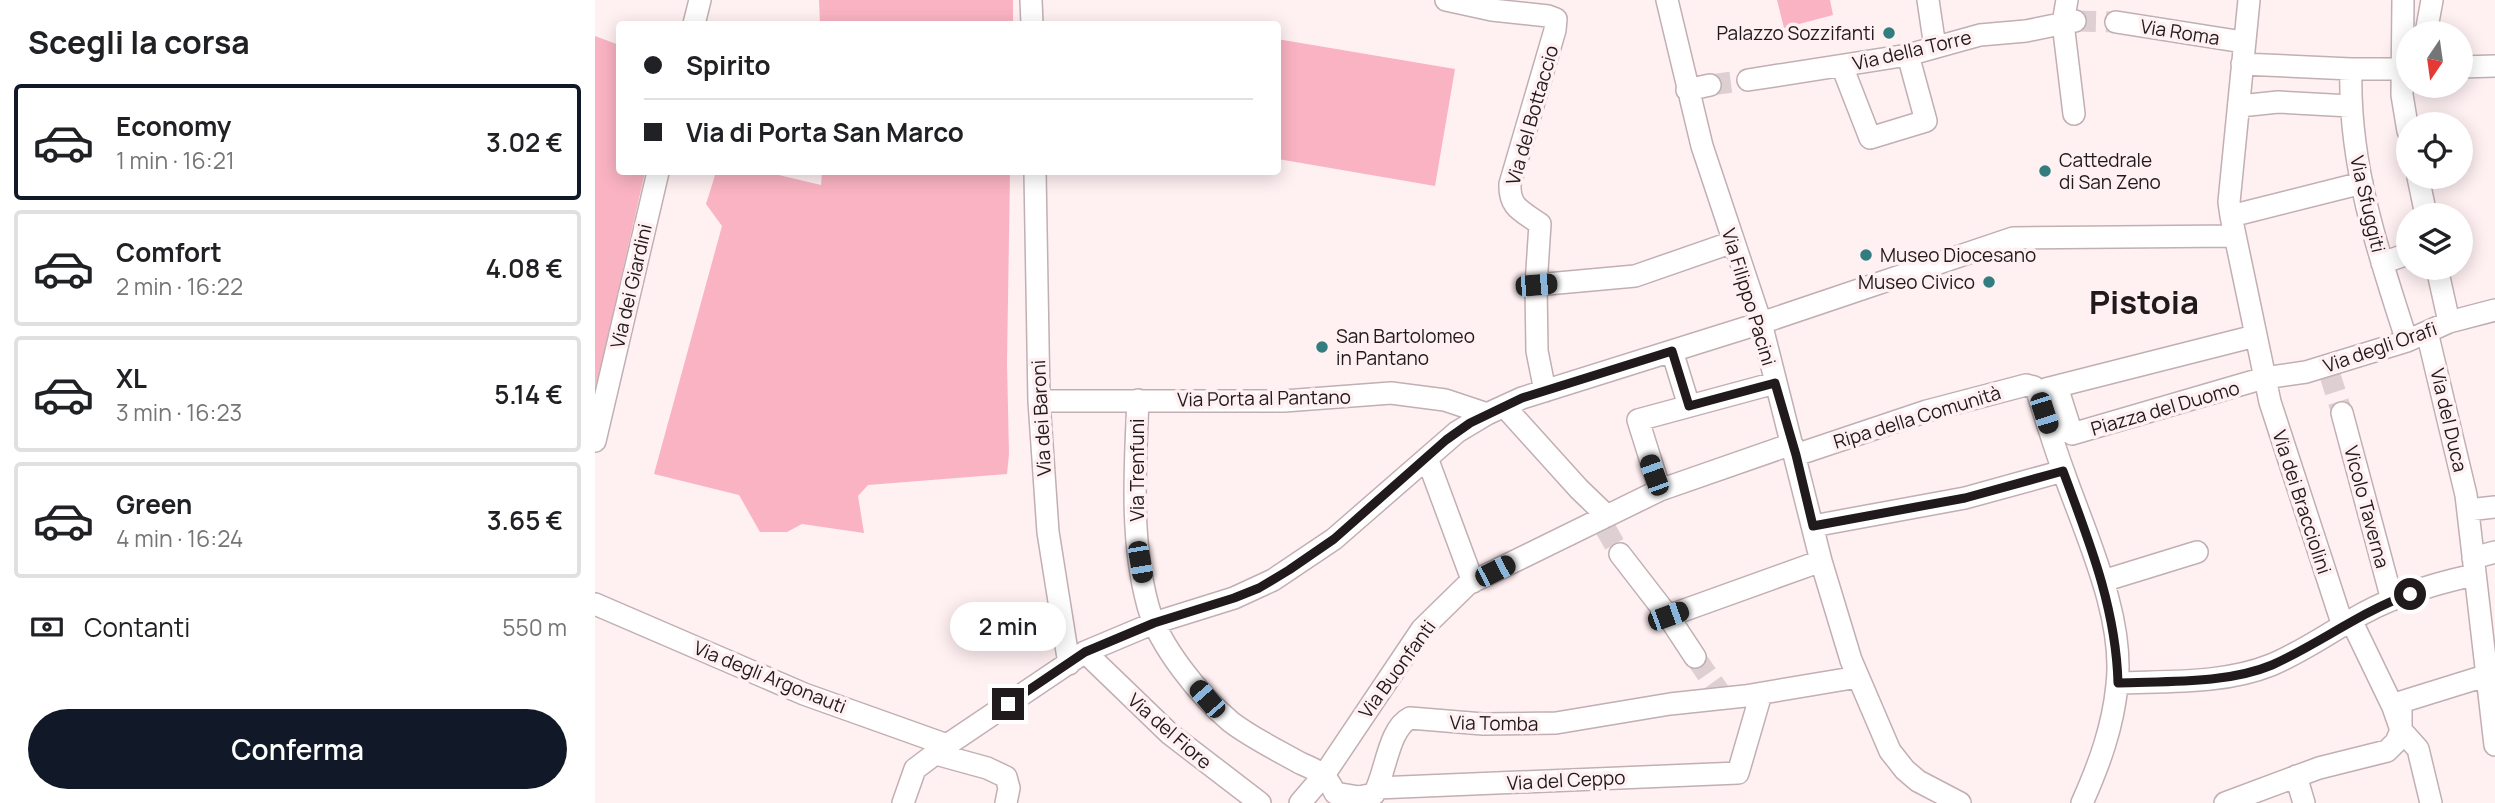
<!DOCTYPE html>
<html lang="it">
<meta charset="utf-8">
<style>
:root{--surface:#fff;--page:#f2f2f2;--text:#202124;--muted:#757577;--line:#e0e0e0;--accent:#111827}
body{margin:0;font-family:Manrope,sans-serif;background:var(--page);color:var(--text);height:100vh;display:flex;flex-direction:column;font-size:26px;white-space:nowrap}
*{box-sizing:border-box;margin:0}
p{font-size:23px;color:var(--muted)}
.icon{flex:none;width:38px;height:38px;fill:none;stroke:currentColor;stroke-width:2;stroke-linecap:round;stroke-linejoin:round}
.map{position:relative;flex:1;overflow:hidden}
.side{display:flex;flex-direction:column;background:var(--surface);width:595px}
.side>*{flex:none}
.banner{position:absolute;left:21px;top:21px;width:665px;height:154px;border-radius:7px;box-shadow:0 4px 18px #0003;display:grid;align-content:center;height:154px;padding:0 28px;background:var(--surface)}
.needle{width:46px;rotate:193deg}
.tools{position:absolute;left:1801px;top:21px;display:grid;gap:14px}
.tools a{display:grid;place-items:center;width:77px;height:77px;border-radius:50%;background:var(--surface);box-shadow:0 4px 18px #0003;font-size:35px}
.end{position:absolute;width:32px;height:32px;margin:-16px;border:9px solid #211a1c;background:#fff;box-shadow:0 0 0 4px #fff}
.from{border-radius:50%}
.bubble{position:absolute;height:49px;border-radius:24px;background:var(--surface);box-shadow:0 4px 18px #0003;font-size:23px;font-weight:600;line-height:49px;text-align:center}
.car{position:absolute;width:21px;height:42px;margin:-21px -10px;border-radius:9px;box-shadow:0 0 5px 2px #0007;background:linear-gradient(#222 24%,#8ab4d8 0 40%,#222 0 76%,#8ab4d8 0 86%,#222 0)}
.banner b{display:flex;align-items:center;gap:24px;height:66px;font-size:26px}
.banner b+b{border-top:2px solid var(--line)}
.banner i{width:18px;height:18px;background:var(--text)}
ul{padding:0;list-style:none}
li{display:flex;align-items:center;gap:21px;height:116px;margin:0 14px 10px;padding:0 14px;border:4px solid var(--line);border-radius:7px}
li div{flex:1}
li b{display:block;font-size:26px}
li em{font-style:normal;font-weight:600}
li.selected{border-color:var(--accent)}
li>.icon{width:63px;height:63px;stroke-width:1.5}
h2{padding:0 28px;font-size:32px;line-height:84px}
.pay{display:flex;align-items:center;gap:18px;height:77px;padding:0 28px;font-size:26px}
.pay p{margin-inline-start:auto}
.cta{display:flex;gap:14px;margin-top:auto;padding:14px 28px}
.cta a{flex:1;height:80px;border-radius:42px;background:var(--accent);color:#fff;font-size:28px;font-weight:600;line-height:80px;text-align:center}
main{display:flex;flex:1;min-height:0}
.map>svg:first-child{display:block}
</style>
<main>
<section class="side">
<h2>Scegli la corsa</h2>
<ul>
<li class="selected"><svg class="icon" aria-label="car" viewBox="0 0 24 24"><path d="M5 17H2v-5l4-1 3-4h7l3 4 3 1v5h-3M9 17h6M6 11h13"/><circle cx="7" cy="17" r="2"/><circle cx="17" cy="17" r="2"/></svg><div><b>Economy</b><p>1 min · 16:21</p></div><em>3.02 €</em></li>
<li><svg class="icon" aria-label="car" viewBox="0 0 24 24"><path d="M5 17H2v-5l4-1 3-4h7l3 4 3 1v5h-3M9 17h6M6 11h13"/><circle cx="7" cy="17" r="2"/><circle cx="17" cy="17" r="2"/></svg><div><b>Comfort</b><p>2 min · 16:22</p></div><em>4.08 €</em></li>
<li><svg class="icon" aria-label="car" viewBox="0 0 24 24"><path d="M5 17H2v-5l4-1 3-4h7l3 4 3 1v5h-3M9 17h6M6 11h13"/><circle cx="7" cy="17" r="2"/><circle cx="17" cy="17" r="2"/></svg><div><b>XL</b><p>3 min · 16:23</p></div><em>5.14 €</em></li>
<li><svg class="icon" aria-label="car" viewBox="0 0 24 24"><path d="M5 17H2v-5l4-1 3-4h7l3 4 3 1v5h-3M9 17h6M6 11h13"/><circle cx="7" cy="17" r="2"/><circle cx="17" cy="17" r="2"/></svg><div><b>Green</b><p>4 min · 16:24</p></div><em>3.65 €</em></li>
</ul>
<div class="pay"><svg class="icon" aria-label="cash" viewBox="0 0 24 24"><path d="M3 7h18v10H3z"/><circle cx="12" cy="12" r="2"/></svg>Contanti<p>550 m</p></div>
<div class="cta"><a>Conferma</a></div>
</section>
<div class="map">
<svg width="1900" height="803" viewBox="0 0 1900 803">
<rect width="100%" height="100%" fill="#fff0f2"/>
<!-- green -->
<path fill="#fab3c2" d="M224 0H418V24H225Z
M1182 0H1235L1238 15 1189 28Z
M0 36 24 45V172H50L0 393Z
M682 39 860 69 840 186 683 159Z
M121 172H171L226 185 227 172H415L412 363 414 454 412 474 273 485 263 496 269 533 207 524 192 532H165L144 495 59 474 127 226 111 204Z"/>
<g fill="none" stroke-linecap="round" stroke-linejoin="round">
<!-- minor-tunnel -->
<path stroke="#ded0d2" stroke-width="21" stroke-dasharray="21 10" stroke-linecap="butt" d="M1480 21 1521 22
M1115 85 1153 80
M1734 372 1747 413
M1009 526 1025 554
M1100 657 1126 694"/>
<!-- minor casing -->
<g stroke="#c1afb3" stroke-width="24">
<path id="minor" d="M436 0 437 24
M851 0 897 10 953 16 961 19 960 30 915 184C914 208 927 211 945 224L941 285 942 351 950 391
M1072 0 1107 146 1166 323 1226 561 1256 660 1295 751 1310 770 1323 781 1365 803
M1333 0 1340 47
M1472 0 1468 23 1479 114
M1654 0 1634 202 1636 216 1675 402 1748 626
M1808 0 1807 95 1813 131
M1521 22 1648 42
M99 24 105 0
M1831 33 1837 0
M1647 64 1756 69H1813
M1247 66 1275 138 1331 121 1313 55
M1866 67 1900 66
M1756 69C1753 163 1783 253 1812 341
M1153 80 1313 55 1385 35 1431 31 1480 21
M1092 90 1115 85
M1645 106 1683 102 1755 106
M440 172 444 401 453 532 474 664
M1823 177 1831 215
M1636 216 1767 183
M1787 263 1813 254
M1842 268 1854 322
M941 285 1040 276 1138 242
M1832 332 1871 495 1900 745
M1077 351 1094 406
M1462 387 1477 434 1669 378 1711 372 1812 341 1854 322 1900 310
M1451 389 1660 336
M1442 391C1451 419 1459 446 1469 473 1491 536 1530 617 1522 685 1518 727 1504 765 1487 803
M543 400C540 468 535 540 553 606 564 646 605 696 636 722 657 738 682 750 705 763 712 766 722 770 728 775 733 779 737 787 740 793L764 797 779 794C791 773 793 729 815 718L888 724 961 723 1075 704 1150 696 1263 677
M444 401H689L796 393 850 400 892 414
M909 406 984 489 1012 516
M1747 413 1797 600
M0 441 63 172
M1201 455 1332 411 1431 385 1439 387 1442 391
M832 458 878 582
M1065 490 1043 420 1180 383
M1873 510 1900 507
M1218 526 1370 498 1468 471
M1025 554 1073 616 1100 657
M1878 558 1900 552
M1508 581 1602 552
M0 604 209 694 352 745
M1073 616 1226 561
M1756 620 1798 707 1806 730 1823 749 1836 803
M490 652 575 734 665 803
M1523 683C1572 681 1629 684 1676 665 1703 654 1730 636 1755 621 1792 598 1837 584 1879 575
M341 754 392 768 411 777 414 788 411 803
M1701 776 1709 803
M782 788 1143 773 1166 694
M308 803 320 769 352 745 490 652 559 623 639 598 678 580 739 539 862 432 892 414 927 398 1166 323 1418 238 1640 236
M705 803 729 775 827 629 873 584 1065 490 1197 444
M1630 803 1724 768 1792 751 1801 742 1806 730V702L1893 675"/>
</g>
<!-- minor -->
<use href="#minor" stroke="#fff" stroke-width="21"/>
</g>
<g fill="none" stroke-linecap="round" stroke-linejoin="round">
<!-- route -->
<path stroke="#211a1c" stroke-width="9" d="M413 704 490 652 559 623 639 598 664 588 694 570 739 539 851 440 875 423 927 398 1077 351 1094 406 1180 383 1201 455 1218 526 1370 498 1468 471C1494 541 1521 608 1523 683 1571 681 1632 684 1677 665 1724 644 1765 612 1815 594"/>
</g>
<!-- markers -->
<g fill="#337c7f" stroke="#fff0f2" stroke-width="2.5">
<circle cx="1294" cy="33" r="7"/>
<circle cx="1450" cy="171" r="7"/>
<circle cx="1271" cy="255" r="7"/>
<circle cx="1394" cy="282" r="7"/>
<circle cx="727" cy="347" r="7"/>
</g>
<g text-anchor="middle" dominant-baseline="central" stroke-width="7" stroke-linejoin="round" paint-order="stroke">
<!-- street labels -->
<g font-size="19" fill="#211a1c" stroke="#fff0f2">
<text transform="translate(1585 32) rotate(9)">Via Roma</text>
<text transform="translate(1317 50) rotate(-13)">Via della Torre</text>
<text transform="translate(937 115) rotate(-74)">Via del Bottaccio</text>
<text transform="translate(1773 204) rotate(77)">Via Sfuggiti</text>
<text transform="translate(36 286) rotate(-77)">Via dei Giardini</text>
<text transform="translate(1154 297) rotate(73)">Via Filippo Pacini</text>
<text transform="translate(1785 347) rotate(-19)">Via degli Orafi</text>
<text transform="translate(669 398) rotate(-1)">Via Porta al Pantano</text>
<text transform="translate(1570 408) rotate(-16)">Piazza del Duomo</text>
<text transform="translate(1322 417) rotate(-17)">Ripa della Comunità</text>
<text transform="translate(446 418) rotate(-93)">Via dei Baroni</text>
<text transform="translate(1854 420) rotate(77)">Via del Duca</text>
<text transform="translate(542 470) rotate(-90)">Via Trenfuni</text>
<text transform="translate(1707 502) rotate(72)">Via dei Bracciolini</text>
<text transform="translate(1772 507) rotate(75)">Vicolo Taverna</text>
<text transform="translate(802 669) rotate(-54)">Via Buonfanti</text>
<text transform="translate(175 677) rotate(22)">Via degli Argonauti</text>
<text transform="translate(899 723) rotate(1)">Via Tomba</text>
<text transform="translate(575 731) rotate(41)">Via del Fiore</text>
<text transform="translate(971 780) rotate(-3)">Via del Ceppo</text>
</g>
<!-- poi labels -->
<g font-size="19" fill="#211a1c" stroke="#fff0f2" text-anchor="start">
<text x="1280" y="33" text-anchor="end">Palazzo Sozzifanti</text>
<text x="1464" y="160">Cattedrale<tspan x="1464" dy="22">di San Zeno</tspan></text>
<text x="1285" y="255">Museo Diocesano</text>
<text x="1380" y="282" text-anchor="end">Museo Civico</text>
<text x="741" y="336">San Bartolomeo<tspan x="741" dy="22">in Pantano</tspan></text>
</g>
<!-- town labels -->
<g font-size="33" font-weight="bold" fill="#211a1c" stroke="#fff0f2">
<text x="1549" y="301">Pistoia</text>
</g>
</g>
</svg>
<div class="tools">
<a><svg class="needle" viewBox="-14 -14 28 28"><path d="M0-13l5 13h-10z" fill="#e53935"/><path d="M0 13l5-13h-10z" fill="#757577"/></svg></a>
<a><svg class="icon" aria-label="locate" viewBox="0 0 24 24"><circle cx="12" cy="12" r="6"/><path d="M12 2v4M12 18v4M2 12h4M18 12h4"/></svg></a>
<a><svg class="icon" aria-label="layers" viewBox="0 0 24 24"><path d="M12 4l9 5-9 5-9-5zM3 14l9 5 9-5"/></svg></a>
</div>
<i class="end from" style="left:1815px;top:594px"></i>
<i class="end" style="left:413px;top:704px"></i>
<div class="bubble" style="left:355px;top:602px;width:116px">2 min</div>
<i class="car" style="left:941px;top:285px;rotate:85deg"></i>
<i class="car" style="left:1449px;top:413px;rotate:162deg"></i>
<i class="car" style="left:1059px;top:475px;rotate:340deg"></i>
<i class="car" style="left:545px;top:562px;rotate:170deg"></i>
<i class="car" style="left:900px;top:571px;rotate:63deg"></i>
<i class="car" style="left:1073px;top:616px;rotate:70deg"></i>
<i class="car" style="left:612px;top:699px;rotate:319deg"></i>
<div class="banner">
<b><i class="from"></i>Spirito</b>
<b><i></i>Via di Porta San Marco</b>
</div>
</div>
</main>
